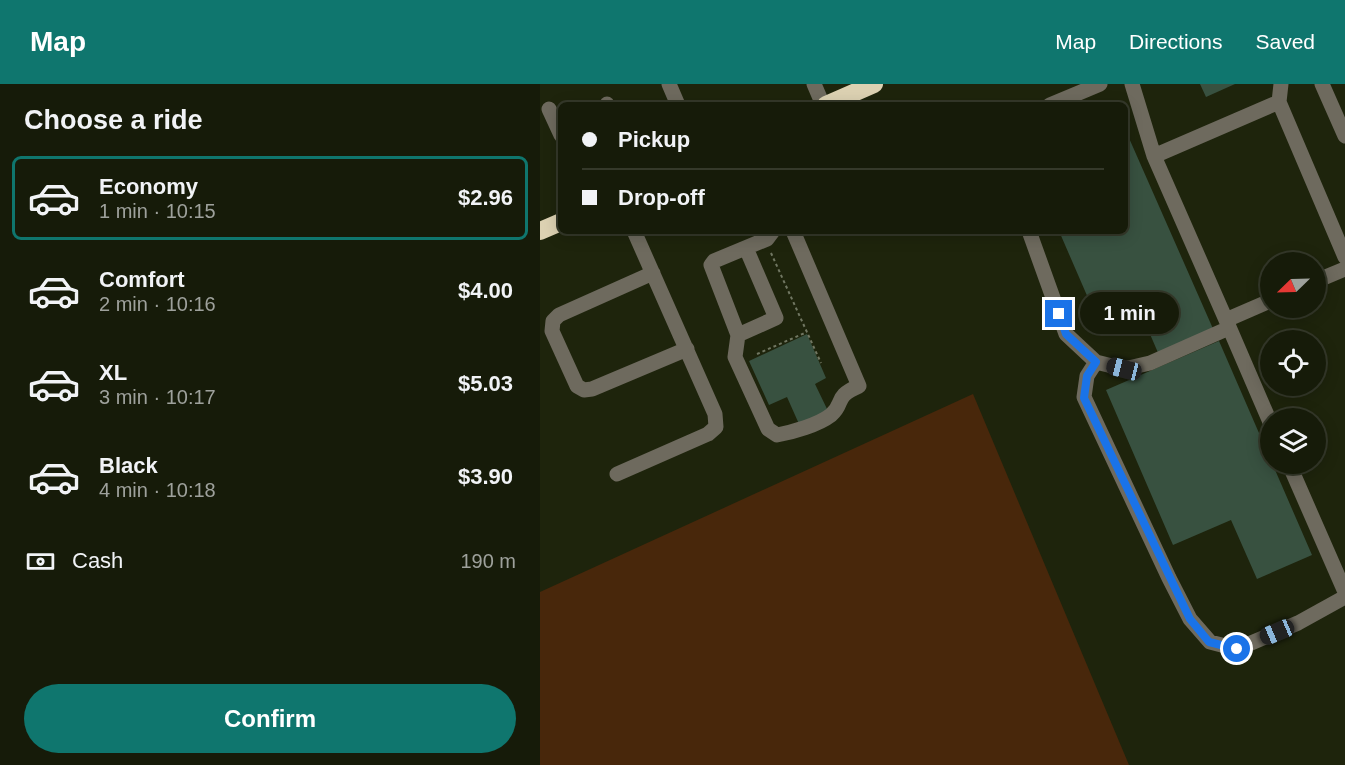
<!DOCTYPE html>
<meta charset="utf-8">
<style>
:root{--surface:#161b09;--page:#1f2412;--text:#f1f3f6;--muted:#9ea19c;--line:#35392a;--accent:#0f766e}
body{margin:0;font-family:Arial,sans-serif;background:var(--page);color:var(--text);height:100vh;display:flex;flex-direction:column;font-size:22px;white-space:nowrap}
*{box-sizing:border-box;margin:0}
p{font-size:20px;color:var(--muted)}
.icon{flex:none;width:33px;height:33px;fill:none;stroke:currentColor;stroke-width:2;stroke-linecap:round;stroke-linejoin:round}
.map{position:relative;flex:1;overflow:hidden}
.drawer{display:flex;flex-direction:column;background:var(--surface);width:540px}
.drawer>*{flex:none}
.hud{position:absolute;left:18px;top:18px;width:570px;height:132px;border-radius:9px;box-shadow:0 3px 15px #0003,0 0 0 2px var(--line);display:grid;align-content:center;height:132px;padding:0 24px;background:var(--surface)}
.needle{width:39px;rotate:247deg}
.controls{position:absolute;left:720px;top:168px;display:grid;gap:12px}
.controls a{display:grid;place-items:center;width:66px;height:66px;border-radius:50%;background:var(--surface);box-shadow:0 3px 15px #0003,0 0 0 2px var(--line);font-size:30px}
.end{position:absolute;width:27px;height:27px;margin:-14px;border:8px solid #1a73e8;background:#fff;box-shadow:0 0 0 3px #fff}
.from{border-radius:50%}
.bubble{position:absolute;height:42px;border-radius:21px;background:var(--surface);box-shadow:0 3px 15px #0003,0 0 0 2px var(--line);font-size:20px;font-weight:700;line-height:42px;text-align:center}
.car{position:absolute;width:18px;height:36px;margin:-18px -9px;border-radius:8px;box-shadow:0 0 4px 2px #0007;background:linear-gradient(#222 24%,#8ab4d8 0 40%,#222 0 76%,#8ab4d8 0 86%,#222 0)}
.hud b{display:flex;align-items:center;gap:21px;height:57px;font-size:22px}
.hud b+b{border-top:2px solid var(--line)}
.hud i{width:15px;height:15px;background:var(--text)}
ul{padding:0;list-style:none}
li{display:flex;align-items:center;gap:18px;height:84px;margin:0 12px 9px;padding:0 12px;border:3px solid transparent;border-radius:9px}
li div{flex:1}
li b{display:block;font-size:22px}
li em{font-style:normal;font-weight:700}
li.active{border-color:var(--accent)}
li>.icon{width:54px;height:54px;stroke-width:1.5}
h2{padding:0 24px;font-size:27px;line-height:72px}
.pay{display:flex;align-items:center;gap:15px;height:66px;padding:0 24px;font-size:22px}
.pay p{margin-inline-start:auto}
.primary-button{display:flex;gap:12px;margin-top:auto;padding:12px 24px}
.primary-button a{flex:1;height:69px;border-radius:36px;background:var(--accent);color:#fff;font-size:24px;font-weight:700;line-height:69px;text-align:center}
header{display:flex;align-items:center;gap:36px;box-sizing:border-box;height:84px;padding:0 30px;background:var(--accent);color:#fff}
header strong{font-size:28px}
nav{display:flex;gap:33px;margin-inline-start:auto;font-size:21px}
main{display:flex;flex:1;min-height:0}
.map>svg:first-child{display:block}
</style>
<header>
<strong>Map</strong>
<nav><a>Map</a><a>Directions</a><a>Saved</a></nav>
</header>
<main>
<section class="drawer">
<h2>Choose a ride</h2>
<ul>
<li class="active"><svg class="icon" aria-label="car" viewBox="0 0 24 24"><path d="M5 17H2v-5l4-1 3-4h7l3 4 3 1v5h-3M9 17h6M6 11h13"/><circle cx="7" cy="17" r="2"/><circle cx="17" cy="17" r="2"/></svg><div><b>Economy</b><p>1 min · 10:15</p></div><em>$2.96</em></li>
<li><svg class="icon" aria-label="car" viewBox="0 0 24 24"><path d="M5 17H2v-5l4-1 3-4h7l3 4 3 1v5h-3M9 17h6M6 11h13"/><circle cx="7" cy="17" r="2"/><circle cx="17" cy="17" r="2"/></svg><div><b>Comfort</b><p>2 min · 10:16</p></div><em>$4.00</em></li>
<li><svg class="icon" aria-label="car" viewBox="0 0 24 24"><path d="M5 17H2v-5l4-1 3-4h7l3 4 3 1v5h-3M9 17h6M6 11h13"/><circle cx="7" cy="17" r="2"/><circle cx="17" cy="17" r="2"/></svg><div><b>XL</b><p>3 min · 10:17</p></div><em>$5.03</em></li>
<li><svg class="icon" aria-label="car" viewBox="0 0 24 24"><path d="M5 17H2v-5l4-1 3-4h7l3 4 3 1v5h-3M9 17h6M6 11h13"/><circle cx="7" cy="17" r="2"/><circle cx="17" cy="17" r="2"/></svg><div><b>Black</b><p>4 min · 10:18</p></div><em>$3.90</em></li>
</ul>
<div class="pay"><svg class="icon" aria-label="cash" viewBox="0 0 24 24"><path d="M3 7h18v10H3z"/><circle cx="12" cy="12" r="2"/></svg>Cash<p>190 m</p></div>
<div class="primary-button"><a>Confirm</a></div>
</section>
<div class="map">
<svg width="805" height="681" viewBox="0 0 805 681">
<rect width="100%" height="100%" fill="#1e240c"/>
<!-- green -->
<path fill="#48270b" d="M433 310 589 681H0V508Z"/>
<!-- building -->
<path fill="#385140" d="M660 0H695L666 13Z
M585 45 674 247 619 271 594 213 555 230 519 147H585Z
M267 250 286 294 275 300 288 327 259 340 247 313 229 321 209 277Z
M679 257 772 471 717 495 691 436 633 461 566 306Z"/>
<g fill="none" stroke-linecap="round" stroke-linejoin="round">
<!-- path -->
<path stroke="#717762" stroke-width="2" stroke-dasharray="3 3" stroke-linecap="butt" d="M231 169 281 279
M217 270 267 248"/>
<!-- minor -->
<path stroke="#6e6a5e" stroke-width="15" d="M129 0 138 21
M274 0 283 21
M592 0 614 72 686 236
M741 0 739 18 805 173
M782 0 805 52
M67 20V21
M510 21 560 0
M9 25 21 51
M614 72 739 18
M233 147 227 155 174 177 171 181 198 251 195 273 228 345 237 351C253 348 278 341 291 331 305 319 293 313 319 302L253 147
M489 147 526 250 556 278 584 285 610 279 689 244
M113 189 19 231 13 237 12 247 37 302 44 306 52 305 147 265
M776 197 805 185
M730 217 686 236 730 338
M198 251 236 234 206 164
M556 278 547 292 544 313 629 494 650 535 670 558 697 565 758 539 805 513
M749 380 805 508
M77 390 168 350 176 343 175 330 94 147"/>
<!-- highway -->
<path stroke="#dcd1b2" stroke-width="18" d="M286 21 334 0
M0 147 21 138"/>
</g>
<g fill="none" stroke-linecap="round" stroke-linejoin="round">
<!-- route -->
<path stroke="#1a73e8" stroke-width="8" d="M519 230 526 250 556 278 547 292 544 314 650 535 669 558 697 565"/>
</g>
</svg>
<div class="controls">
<a><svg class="needle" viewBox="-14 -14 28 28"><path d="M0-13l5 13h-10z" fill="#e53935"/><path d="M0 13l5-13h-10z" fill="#9ea19c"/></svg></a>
<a><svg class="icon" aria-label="locate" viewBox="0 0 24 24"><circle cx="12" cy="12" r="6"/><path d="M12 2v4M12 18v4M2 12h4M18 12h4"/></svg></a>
<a><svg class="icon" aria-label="layers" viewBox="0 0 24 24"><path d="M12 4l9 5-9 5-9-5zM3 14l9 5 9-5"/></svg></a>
</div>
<i class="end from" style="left:697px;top:565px"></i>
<i class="end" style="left:519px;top:230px"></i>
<div class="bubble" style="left:540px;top:208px;width:99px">1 min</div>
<i class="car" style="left:584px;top:285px;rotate:284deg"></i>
<i class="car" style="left:737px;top:548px;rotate:247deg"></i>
<div class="hud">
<b><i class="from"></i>Pickup</b>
<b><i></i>Drop-off</b>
</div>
</div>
</main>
